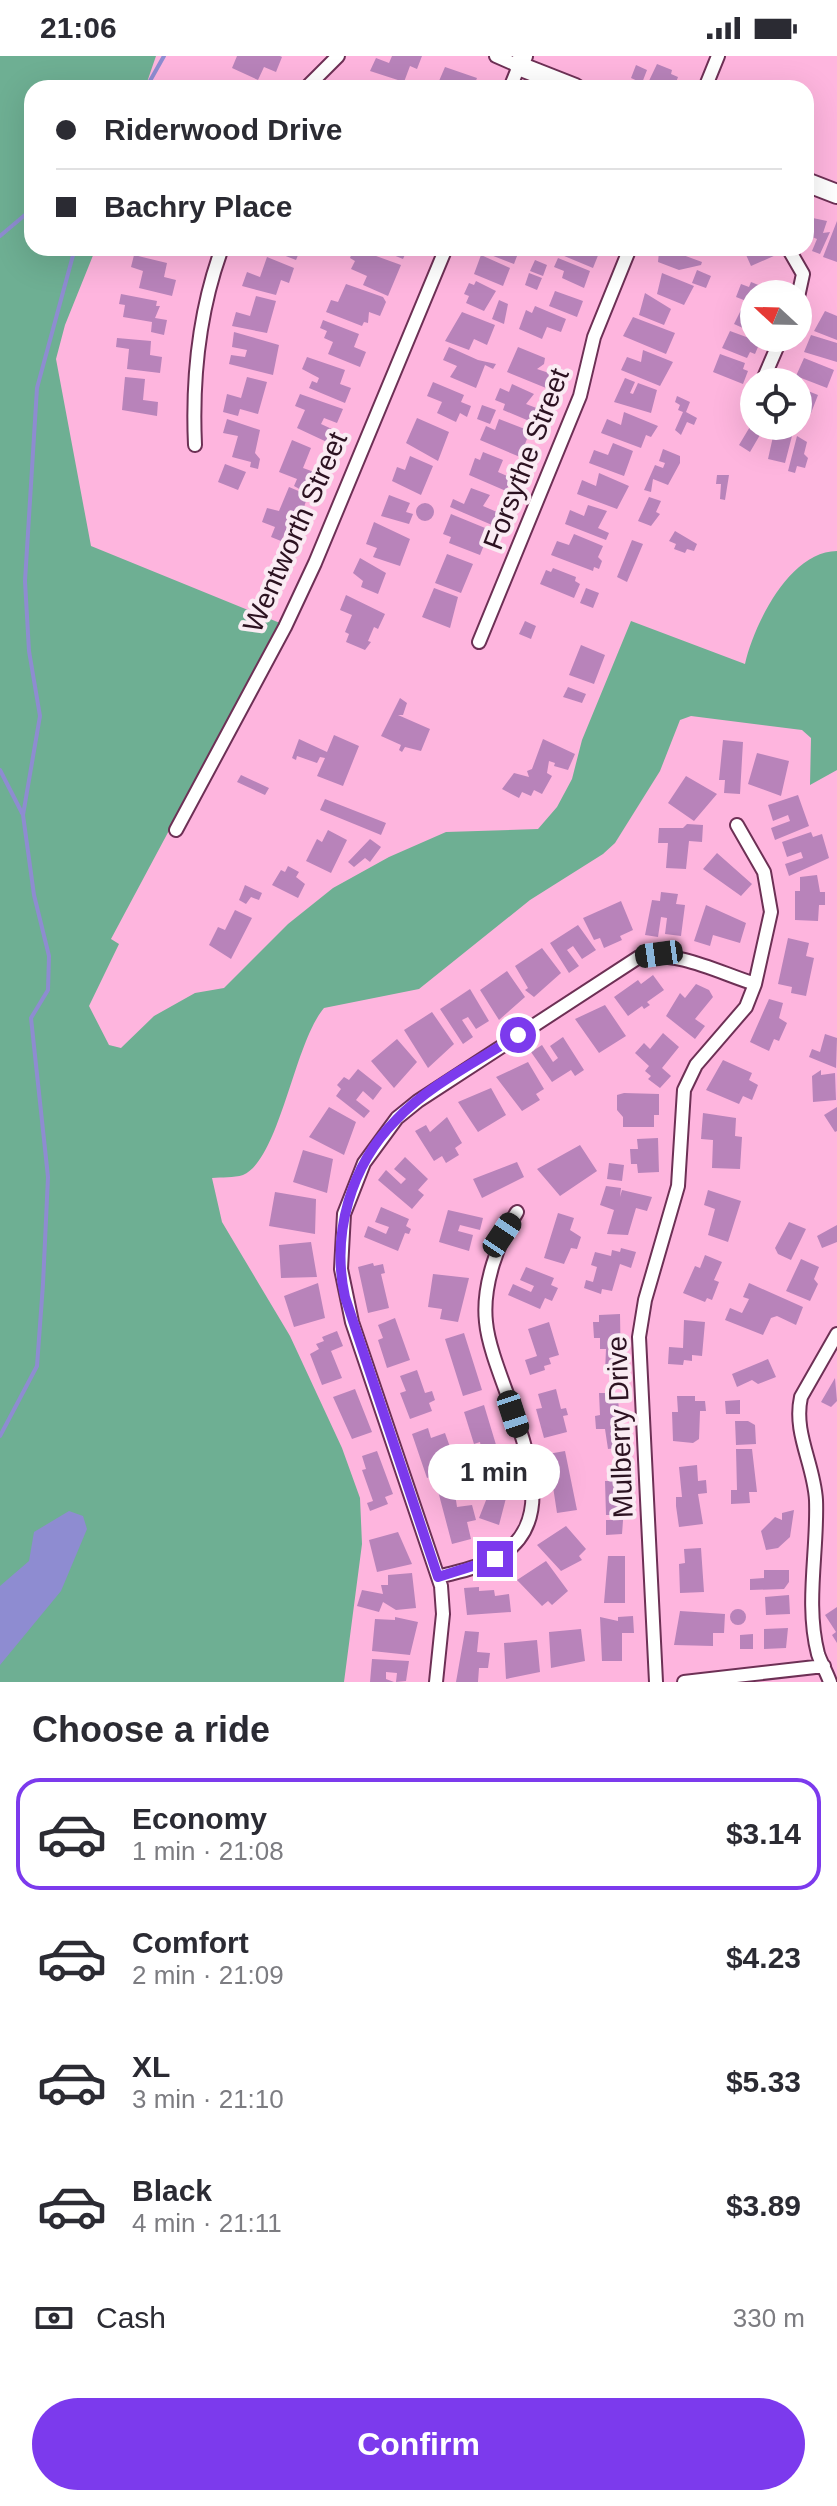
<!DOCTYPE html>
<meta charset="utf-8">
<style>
:root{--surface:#fff;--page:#f7f7f7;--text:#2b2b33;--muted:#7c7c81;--line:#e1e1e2;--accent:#7c3aed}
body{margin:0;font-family:Helvetica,sans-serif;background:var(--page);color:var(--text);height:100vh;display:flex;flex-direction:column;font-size:30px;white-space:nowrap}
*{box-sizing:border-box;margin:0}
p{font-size:26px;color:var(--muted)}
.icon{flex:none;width:44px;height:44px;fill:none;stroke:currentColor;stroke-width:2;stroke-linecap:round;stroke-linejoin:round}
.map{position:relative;height:1626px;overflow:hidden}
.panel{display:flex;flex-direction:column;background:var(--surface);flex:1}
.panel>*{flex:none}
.banner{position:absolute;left:24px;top:24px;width:790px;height:176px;border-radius:24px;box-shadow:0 8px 32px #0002;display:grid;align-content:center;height:176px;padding:0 32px;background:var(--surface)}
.needle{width:52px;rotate:292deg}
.buttons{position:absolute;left:740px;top:224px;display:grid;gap:16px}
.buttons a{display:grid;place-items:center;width:72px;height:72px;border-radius:50%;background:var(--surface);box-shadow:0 8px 32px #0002;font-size:40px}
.end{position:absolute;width:36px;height:36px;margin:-18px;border:10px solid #7c3aed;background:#fff;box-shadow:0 0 0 4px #fff}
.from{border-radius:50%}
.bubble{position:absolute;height:56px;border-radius:28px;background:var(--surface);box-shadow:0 8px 32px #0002;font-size:26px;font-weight:800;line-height:56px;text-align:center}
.car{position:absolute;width:24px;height:48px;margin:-24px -12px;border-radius:10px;box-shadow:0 0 6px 2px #0007;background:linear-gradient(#222 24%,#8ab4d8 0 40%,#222 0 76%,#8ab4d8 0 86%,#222 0)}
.banner b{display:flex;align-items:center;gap:28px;height:76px;font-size:30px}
.banner b+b{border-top:2px solid var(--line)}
.banner i{width:20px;height:20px;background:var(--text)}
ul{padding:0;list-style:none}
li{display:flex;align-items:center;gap:24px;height:112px;margin:0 16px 12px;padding:0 16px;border:4px solid transparent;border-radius:24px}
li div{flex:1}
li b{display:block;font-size:30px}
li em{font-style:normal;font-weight:800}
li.selected{border-color:var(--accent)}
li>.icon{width:72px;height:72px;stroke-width:1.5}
h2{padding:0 32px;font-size:36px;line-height:96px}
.pay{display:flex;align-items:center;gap:20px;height:88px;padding:0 32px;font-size:30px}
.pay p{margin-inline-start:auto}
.primary-button{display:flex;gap:16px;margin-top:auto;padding:16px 32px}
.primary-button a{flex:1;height:92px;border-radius:48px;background:var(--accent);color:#fff;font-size:32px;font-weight:800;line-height:92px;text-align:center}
.status{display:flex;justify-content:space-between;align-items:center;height:56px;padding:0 40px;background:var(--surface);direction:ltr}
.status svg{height:22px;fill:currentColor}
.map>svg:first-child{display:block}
</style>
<div class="status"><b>21:06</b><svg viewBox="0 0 49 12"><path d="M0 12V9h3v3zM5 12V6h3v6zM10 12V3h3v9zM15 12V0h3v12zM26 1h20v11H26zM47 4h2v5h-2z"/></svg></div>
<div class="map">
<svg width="837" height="1626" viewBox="0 0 837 1626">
<rect width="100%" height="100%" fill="#feb5de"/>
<!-- green -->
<path fill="#6eaf93" d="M0 0H156L145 32H32V192H96L65 269 56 303 91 490 280 567 111 883 119 888 89 950 109 989 121 992 154 960 195 937 224 932 288 868 333 832 389 801 446 776 538 773 557 751 572 723 582 684 631 565 745 608C754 568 790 495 837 495V714L810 729 811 682 802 674 691 660 680 664 660 715 615 787 603 798 530 844 419 933 324 952C294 987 280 1103 243 1119 234 1122 221 1121 212 1122L222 1166 290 1280 342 1392 360 1442 362 1488 344 1626H0Z"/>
<!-- water -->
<path fill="#8e8cd1" d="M69 1455 83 1460 87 1473 61 1535 0 1609V1530L29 1505 34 1476Z"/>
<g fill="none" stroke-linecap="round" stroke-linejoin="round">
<!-- stream -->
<path stroke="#8e8cd1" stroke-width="4" d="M146 32 164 0
M0 180 32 153
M0 714 22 757
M0 1380 37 1310 43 1228 48 1121 31 962 48 934 49 900 34 839 23 759 40 660 29 595 25 525 37 332 75 192"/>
</g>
<!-- building -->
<path fill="#b883ba" d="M237 0H280L282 1 276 16 264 11 258 24 232 12Z
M392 0H422L417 13 410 10 404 26 370 15 376 2 389 7Z
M657 8 672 14 671 18 678 21 674 32 647 29Z
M636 9 647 14 642 27 631 22Z
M445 11 477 22 473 32H436Z
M808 161 827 165 823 177 830 176 820 198 812 195 817 183 807 179Z
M837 165V206L823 201Z
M265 192H301L296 204Z
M354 192 401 209 388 240 363 229 367 220 351 213 355 205 350 202Z
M376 192H408L403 203Z
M484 192H520L514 208 483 196Z
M559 192H601L593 212 557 197Z
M664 192 702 206 701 209 679 214 658 206 659 196Z
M743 192H773L776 199 751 210Z
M134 199 167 207 164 221 176 224 172 240 139 232 143 215 131 211Z
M481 199 510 212 503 230 474 218Z
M267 201 294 212 289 227 281 224 276 239 242 230 247 216 260 221Z
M558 202 590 215 584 232 562 222 564 215 554 211Z
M535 204 547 209 543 220 530 215Z
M697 214 711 220 706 232 692 227Z
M529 217 542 222 537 234 525 229Z
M662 217 694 230 684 249 657 238Z
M476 225 496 235 484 255 466 247 469 240 464 238 469 227 474 229Z
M751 226 781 238H754V248L736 241 741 228 749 231Z
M346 228 383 241 386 246 380 260 369 256 368 267 364 266 362 270 326 256 331 244 338 246Z
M555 235 583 245 577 261 549 250Z
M645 237 671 253 664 269 639 259Z
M121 238 157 245 156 250H160L155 262 167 264 164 279 151 276 152 266 123 261 125 249 119 248Z
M256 240 276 245 267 277 232 270 236 256 250 260Z
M499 244 508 248 504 268 492 263Z
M535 250 566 263 561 276 547 271 542 283 519 273 526 254 532 257Z
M743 250 754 255V277L734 268Z
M825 255 837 260V284L814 275Z
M462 256 495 269 487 289 474 283 469 294 445 285Z
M633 261 675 277 666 298 623 280Z
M323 264 359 278 354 291 366 296 360 311 328 298 333 286 324 282 327 275 320 272Z
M730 275 760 286 755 298 750 296 747 302 722 292Z
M234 276 279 289 273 319 229 308 231 299 245 301 247 294 232 291Z
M811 279 837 287V306L804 296Z
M117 282 151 285 150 299 162 301 160 317 127 313 129 293 116 291Z
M449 291 478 304 496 308 493 313 485 309 476 332 450 321 457 310 443 304Z
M518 291 545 302 544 308 537 313 552 318 546 332 507 316Z
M643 294 673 306 660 330 621 314 627 301 641 306Z
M720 298 745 307 743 313 748 315 743 328 713 316Z
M307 301 345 314 340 328 351 332 345 347 309 332 312 325 317 327 319 322 302 313Z
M804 302 834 314 827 332 796 320Z
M125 321 145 323 143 344 158 346 157 360 122 354Z
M247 321 267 326 258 358 240 353 238 360 223 356 227 338 241 342Z
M625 322 635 326 630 337 633 338 638 327 657 334 651 357 614 346Z
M433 326 464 339 461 346 471 350 467 361 460 357 456 366 437 357 442 346 427 340Z
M512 328 534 338 526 348 539 353 534 367 503 354 505 348 495 344 500 332 509 336Z
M798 331 818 339 811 357 798 352Z
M300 338 343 353 337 367 324 362 321 368 334 374 329 387 297 372 305 354 295 350Z
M677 340 690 346 686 356 697 362 694 369 687 366 681 379 675 374 683 356 678 354 680 349 675 346Z
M482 349 496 354 490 368 477 363Z
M624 356 658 370 651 381 646 379 641 392 601 377 607 363 621 369Z
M417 362 449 376 438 405 406 387Z
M227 363 260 374 255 397 260 403 258 413 250 411 251 406 232 401 238 380 223 377Z
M499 363 530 375 520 401 480 384 486 370 495 374Z
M754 364V370L764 372 750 396 739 389Z
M774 376 792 380 785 407 768 403Z
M797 380 807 386 804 398 808 402 805 412 797 410 795 417 788 415Z
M292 384 311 392 303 412 317 417 311 432 305 429 303 435 294 430 297 423 279 416Z
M613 387 633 395 624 420 589 407 594 394 608 399Z
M663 393 680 400V407L668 429 653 423 651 436 644 434 655 409 663 412 665 407 659 405Z
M483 396 503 404 498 416 512 422 506 435 469 419 475 402 480 404Z
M410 400 433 410 421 439 392 425 397 411 405 414Z
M225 408 246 416 238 434 218 426Z
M599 417 629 430 617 453 577 438 582 424 596 430Z
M717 419H729L725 444 720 443 721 428H716Z
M289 431 308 439 301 460 291 477 286 475 281 485 271 481 275 471 262 466 267 452 279 455Z
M471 432 490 439 483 450 497 456 492 469 450 451 453 443 464 448Z
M389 439 410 447 406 456 413 458 409 468 381 460Z
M649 441 661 445 656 456 660 458 651 470 638 465Z
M416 456a9 9 0 1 1 18 0a9 9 0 1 1-18 0Z
M588 449 607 455 598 472 609 477 606 484 565 468 570 454 584 460Z
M451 458 490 474 480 499 449 487 451 481 443 478Z
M374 466 410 483 400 510 373 501 377 492 366 488Z
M675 475 697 488 694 495 687 493 685 497 674 493 676 488 669 485Z
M574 478 603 490 598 501 602 505 599 513 594 511 593 515 551 499 557 485 569 489Z
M632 484 643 488 627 526 617 521Z
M447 498 473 508 461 537 435 527Z
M360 502 386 517 378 538 361 531 363 525 353 517Z
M553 512 576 521 575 525 580 528 574 542 540 528 546 514 551 516Z
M434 532 458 541 450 572 422 561Z
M586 532 599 537 593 552 580 547Z
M346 539 385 558 378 573 374 571 368 585 371 586 365 594 346 586 349 578 345 576 352 559 340 554Z
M525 565 536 570 531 583 519 578Z
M581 589 605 599 594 628 569 619Z
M568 631 586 638 582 647 563 641Z
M400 642 407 647 403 659H398L430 673 421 695 405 691 402 696 399 694 401 689 381 680Z
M334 679 359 690 343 730 317 720 325 702 320 701 317 707 297 700 296 704 292 702 299 683 327 696Z
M543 683 575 698 568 714 554 710 555 707 549 705 547 717 552 720 542 738 534 734 531 740 522 736 519 742 502 733 514 717 529 721 527 715 532 713Z
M723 684 743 686 740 738 724 737 725 724H719Z
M757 697 789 705 781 740 748 728Z
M241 719 269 732 265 739 237 726Z
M686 720 717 738 694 765 668 747Z
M798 739 809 770 775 784 771 772 790 765 788 759 773 765 768 749Z
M325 743 386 767 381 779 320 754Z
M687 768 703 769 702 786 689 785 686 813 666 812 668 787H658L659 772H683Z
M328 774 347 784 331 817 306 805 317 783 322 786Z
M811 776 813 781 822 778 829 802 789 820 785 808 803 802 801 796 787 801 782 786Z
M370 783 381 791 370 806 365 802 354 811 348 806Z
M717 797 752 828 741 840 703 813Z
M288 810 299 816 296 821 305 828 298 842 272 829 281 814 285 816Z
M817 819 820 836H825V849H819L818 865 795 864V835H800V821Z
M245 829 262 837 259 844 251 841 246 848 239 844Z
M661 836 678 838 676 848 685 849 681 880 665 878 667 862 661 861 658 881 645 879 652 844 660 845Z
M621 845 633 874 620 880 622 884 604 892 600 882 594 884 583 862Z
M706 849 746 867 740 887 713 879 710 890 694 885Z
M235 854 252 862 231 903 209 889 218 871 225 874Z
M578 869 596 894 582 903 573 890 567 894 579 910 569 917 550 887Z
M788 882 809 887 806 900 814 902 806 940 791 937 792 931 778 928Z
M542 892 561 917 534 941 525 934 528 932 515 910Z
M507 915 525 941 499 964 480 934Z
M653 919 664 934 647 946 650 949 644 953 642 950 628 960 614 941 638 924 641 928Z
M696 928 709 934 713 941 695 963 705 970 695 983 666 960 680 937 685 942Z
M470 933 489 965 476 973 468 961 462 964 473 981 463 988 440 953Z
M769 943 783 947 779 962 787 967 779 985 774 983 769 995 750 986Z
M605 949 626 980 599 997 575 963Z
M432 956 454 988 428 1012 404 974Z
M663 977 679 991 662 1012 671 1020 660 1032 648 1023 651 1020 645 1015 649 1010 635 997 644 987 650 993Z
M825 978 837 982 836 1012 809 1001 812 993 820 996Z
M563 981 584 1014 575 1020 571 1014 552 1026 531 996 542 989 553 1006 558 1002 550 990Z
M397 983 417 1006 394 1032 371 1005Z
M723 1004 752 1017 749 1024 758 1029 752 1044 743 1040 739 1048 706 1034Z
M528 1006 544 1033 536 1038 540 1044 522 1055 496 1021Z
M358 1013 382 1032 373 1044 363 1035 356 1044 370 1055 364 1062 336 1040 341 1033 337 1029 344 1021 349 1024Z
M821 1014V1019L835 1017 836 1044 813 1046 812 1020Z
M491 1032 506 1059 478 1076 458 1046Z
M624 1037 659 1038V1059H654V1071H623V1061L617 1054V1039Z
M329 1051 356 1066 344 1099 309 1081Z
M837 1051V1075L835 1076 824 1059Z
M703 1057 736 1062 735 1080 742 1081 740 1113 712 1112 713 1084 701 1083Z
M447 1061 462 1087 455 1092 459 1099 446 1107 442 1100 434 1105 415 1075 426 1069 430 1076Z
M658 1082 659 1116 638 1117 637 1108H631L630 1093H638L637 1083Z
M580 1089 597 1115 560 1140 537 1113Z
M303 1094 333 1103 327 1137 293 1126Z
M405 1101 428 1123 418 1134 424 1139 412 1153 378 1124 386 1114 401 1128 406 1123 394 1113Z
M517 1106 524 1121 482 1142 473 1123Z
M609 1107 624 1109 622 1125 607 1123Z
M606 1130 621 1132 620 1141 622 1134 652 1141 647 1155 636 1152 628 1179 607 1178 614 1154 600 1149Z
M708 1134 741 1145 728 1186 708 1179 715 1153 704 1149Z
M275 1136 316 1143 315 1178 269 1170Z
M381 1151 409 1163 406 1170 411 1173 409 1178 405 1177 398 1195 364 1181 368 1170 386 1178 389 1171 375 1166Z
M448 1154 483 1162 480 1174 460 1169 458 1175 473 1179 469 1195 439 1186Z
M558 1157 574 1162 570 1174 581 1181 577 1193 571 1192 564 1208 544 1202Z
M789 1166 806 1173 791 1204 778 1198 775 1192Z
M837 1169V1186L822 1192 817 1180Z
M311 1186 317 1221 281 1222 279 1189Z
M621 1192 636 1196 631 1212 620 1208 612 1235 602 1233 601 1238 584 1232 586 1224 593 1226 597 1211 591 1209 595 1196 611 1200 612 1194 620 1196Z
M705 1199 722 1206 714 1224 719 1226 712 1244 707 1242 705 1246 683 1237 695 1210 700 1212Z
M801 1203 819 1211 814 1223 818 1228 810 1245 786 1235Z
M373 1207 374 1210 383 1208 385 1217 381 1218 389 1252 368 1257 358 1211Z
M526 1211 554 1222 551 1229 558 1232 552 1245 545 1242 540 1253 508 1239 513 1228 531 1236 534 1230 520 1224Z
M433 1218 469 1222 458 1266 440 1263 442 1253 428 1251Z
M318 1227 325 1262 294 1271 284 1240Z
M749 1227 803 1251 796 1269 777 1260 771 1262 763 1279 725 1264 730 1252 742 1257 749 1243 743 1241Z
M620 1258 621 1316H605L606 1293H600V1282H594L593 1266H599V1259Z
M395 1262 410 1304 387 1312 378 1284 383 1282 378 1269Z
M684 1264 705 1266 702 1300 692 1299V1305L684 1304 683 1309 668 1308 669 1291 683 1292Z
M549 1266 559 1299 549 1302 551 1308 544 1310 545 1314 530 1319 525 1304 537 1300 528 1273Z
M337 1275 343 1290 331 1295 342 1322 322 1329 310 1298 319 1293 316 1288 324 1285 322 1281Z
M464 1277 482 1334 463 1340 445 1283Z
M768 1303 776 1321 758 1328 752 1324 737 1331 732 1318Z
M417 1314 425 1337 432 1335 435 1344 429 1347 432 1355 410 1363 400 1337 406 1335 400 1320Z
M835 1322 837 1345 831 1351 821 1346Z
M355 1333 372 1376 352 1383 333 1341Z
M556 1333 561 1353 566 1352 568 1359 563 1360 567 1376 544 1382 536 1353 542 1352 538 1338Z
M599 1337H617L624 1391 608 1393 605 1373H596L595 1360 600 1359Z
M677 1340H695V1345H705L706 1355H700L699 1383 693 1387 673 1385 672 1356H678Z
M740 1344V1358H726L725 1345Z
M484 1349 500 1402 484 1407 480 1386 474 1388 464 1356Z
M735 1365H748L755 1369 756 1388 736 1389Z
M428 1372 431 1382 445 1377 450 1391 440 1395 447 1415 427 1422 412 1378Z
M736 1393H752L757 1436H749L750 1447 731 1448V1434H737Z
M377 1395 393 1438 385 1441 388 1448 370 1455 367 1447 373 1445 362 1414 366 1413 362 1400Z
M565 1395 577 1454 557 1457 548 1398Z
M697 1409 698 1425 706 1424 707 1437 698 1438 703 1468 679 1471 676 1450V1441H682L679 1411Z
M496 1419 511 1423 499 1469 479 1462Z
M605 1425H626L622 1478 606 1479V1464H612V1459H606Z
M454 1431 457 1451 472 1449 476 1464 467 1466 471 1483 452 1488 438 1435Z
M794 1454 790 1481 778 1492 766 1494 761 1475 775 1461 782 1464V1457Z
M566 1470 586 1493 579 1500 582 1504 561 1515 537 1489Z
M398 1476 412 1508 377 1516 369 1484Z
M701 1492 704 1536 680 1537 679 1508 685 1507 684 1493Z
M608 1500H625V1547H604Z
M546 1505 568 1535 552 1549 548 1545 542 1550 517 1524Z
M764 1514H789V1526L784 1533 750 1534V1523L764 1522Z
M412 1517 416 1552 396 1554 383 1546 379 1556 357 1550 362 1534 383 1538 381 1529H388V1519Z
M479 1531V1535L494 1534 495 1540 509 1538 511 1556 467 1559 464 1532Z
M789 1539 790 1558 766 1559 765 1541Z
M837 1551V1587L832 1579 836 1576 825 1559Z
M730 1561a8 8 0 1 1 16 0a8 8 0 1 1-16 0Z
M680 1555 725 1558 724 1577H713V1590L674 1589Z
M633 1560 634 1577H622V1605H602L600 1561 618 1565V1561Z
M395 1561 418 1566 410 1599 372 1595 375 1563 395 1564Z
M788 1572 786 1592 764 1593V1573Z
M581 1573 585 1605 551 1612 549 1576Z
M465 1575 479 1576 477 1596 490 1597 488 1612H479L478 1626H456Z
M753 1578V1593H740V1579Z
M537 1584 540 1616 506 1623 504 1587Z
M372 1603 409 1605 406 1625 396 1626 397 1617 386 1616V1623L394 1626H370Z"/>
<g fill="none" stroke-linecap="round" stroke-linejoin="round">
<!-- street casing -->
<g stroke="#6d3055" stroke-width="16">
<path id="street" d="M496 0 519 10 510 32
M306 32 338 0
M705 32 718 0
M788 192 803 218 798 241
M762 326 781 282
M195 389C192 322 199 255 222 192
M479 586 580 340 594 281 630 192
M176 774 285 571 315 507 446 192
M438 1521C456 1516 479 1512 496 1502 581 1456 492 1332 486 1266 482 1230 498 1185 517 1156
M436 1626 443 1558 441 1530 352 1266 341 1213 344 1158 364 1107 397 1062 418 1045 639 901C680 895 717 916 755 928
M656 1626 639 1281 645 1244 678 1130 684 1034 696 1009 746 951 755 928 771 856 764 816 737 769
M684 1626 824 1610
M830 1626C827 1617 821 1607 818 1598 805 1548 818 1494 816 1444 814 1408 793 1377 801 1341L837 1278"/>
</g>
<!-- secondary casing -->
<g stroke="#6d3055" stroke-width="22">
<path id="secondary" d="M523 0 519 10 575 32
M806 126 837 138"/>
</g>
<!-- street -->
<use href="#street" stroke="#fff" stroke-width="12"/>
<!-- secondary -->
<use href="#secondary" stroke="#fff" stroke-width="18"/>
</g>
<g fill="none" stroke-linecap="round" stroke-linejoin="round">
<!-- route -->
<path stroke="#7c3aed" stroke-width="10" d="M495 1503 438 1521 345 1241C331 1178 351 1109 396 1064 429 1029 478 1005 518 979"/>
</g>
<g text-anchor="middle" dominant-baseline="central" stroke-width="8" stroke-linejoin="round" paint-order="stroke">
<!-- street labels -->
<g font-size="28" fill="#2c1221" stroke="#faebf3">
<text transform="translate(526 403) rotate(-69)">Forsythe Street</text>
<text transform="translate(295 476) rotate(-66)">Wentworth Street</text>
<text transform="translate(620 1371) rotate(-92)">Mulberry Drive</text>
</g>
</g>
</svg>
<div class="buttons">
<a><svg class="needle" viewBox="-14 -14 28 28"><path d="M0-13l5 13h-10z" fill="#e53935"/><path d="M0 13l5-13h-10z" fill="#7c7c81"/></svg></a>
<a><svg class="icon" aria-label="locate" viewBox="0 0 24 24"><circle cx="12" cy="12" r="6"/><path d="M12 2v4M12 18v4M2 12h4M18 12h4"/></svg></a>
</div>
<i class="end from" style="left:518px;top:979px"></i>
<i class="end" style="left:495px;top:1503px"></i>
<div class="bubble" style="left:428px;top:1388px;width:132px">1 min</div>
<i class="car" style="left:659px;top:898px;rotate:262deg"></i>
<i class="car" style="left:502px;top:1179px;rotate:34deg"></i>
<i class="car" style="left:513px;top:1358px;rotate:162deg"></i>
<div class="banner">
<b><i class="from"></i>Riderwood Drive</b>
<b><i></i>Bachry Place</b>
</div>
</div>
<section class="panel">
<h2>Choose a ride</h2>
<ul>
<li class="selected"><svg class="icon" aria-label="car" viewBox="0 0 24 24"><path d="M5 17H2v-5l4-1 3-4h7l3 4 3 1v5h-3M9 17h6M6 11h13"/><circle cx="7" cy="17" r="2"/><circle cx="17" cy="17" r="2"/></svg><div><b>Economy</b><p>1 min · 21:08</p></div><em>$3.14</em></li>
<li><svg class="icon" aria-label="car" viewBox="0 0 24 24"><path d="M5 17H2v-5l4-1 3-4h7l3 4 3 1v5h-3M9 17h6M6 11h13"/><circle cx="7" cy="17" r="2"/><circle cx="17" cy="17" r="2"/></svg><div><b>Comfort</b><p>2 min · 21:09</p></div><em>$4.23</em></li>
<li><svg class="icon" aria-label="car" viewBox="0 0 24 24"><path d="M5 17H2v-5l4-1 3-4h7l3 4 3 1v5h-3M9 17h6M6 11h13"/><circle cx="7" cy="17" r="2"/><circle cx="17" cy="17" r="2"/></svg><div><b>XL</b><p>3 min · 21:10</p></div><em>$5.33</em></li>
<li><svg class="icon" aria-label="car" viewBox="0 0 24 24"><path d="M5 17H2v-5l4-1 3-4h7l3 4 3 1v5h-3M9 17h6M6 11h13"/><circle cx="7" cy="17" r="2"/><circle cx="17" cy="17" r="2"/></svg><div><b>Black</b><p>4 min · 21:11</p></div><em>$3.89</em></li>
</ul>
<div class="pay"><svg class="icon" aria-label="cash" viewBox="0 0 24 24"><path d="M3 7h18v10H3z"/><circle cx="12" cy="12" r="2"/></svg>Cash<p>330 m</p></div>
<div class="primary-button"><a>Confirm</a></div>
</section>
